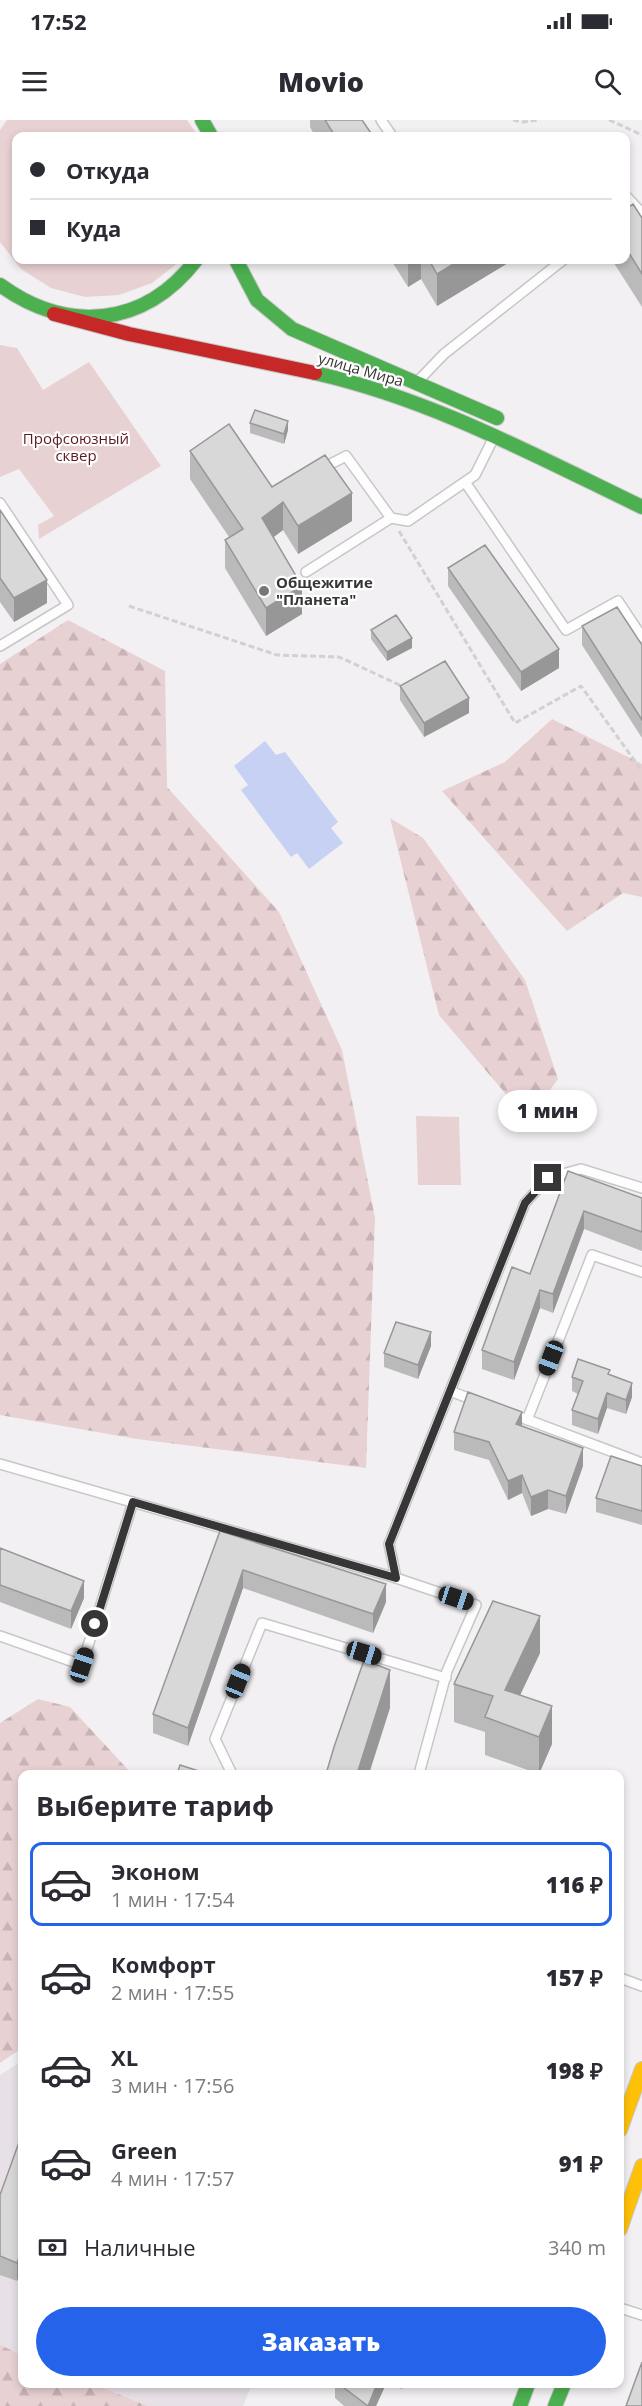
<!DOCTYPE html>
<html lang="ru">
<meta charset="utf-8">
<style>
:root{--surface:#fff;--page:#f7f7f7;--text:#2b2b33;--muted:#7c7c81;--line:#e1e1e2;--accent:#2563eb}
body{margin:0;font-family:"Open Sans",sans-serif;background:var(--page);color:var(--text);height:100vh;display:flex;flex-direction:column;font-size:22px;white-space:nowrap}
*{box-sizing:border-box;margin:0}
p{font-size:20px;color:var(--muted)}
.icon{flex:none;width:33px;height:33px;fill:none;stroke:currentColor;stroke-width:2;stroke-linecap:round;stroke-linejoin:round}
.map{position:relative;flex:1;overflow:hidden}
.sheet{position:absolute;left:18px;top:1650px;width:606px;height:618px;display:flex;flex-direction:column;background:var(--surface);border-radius:12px;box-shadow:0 3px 9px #0003}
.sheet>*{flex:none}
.hud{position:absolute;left:12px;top:12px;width:618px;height:132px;border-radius:12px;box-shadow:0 3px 9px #0003;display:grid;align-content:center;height:132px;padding:0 18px;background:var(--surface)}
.end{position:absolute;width:27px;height:27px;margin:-14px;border:8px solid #373637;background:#fff;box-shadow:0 0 0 3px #fff}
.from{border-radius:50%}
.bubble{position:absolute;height:42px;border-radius:21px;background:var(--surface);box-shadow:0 3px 9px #0003;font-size:20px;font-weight:800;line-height:42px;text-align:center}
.car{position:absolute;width:18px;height:36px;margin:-18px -9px;border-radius:8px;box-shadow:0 0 4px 2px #0007;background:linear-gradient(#222 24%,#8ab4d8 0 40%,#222 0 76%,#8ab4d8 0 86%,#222 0)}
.hud b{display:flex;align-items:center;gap:21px;height:57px;font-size:22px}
.hud b+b{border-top:2px solid var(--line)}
.hud i{width:15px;height:15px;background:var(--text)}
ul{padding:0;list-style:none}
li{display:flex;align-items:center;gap:18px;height:84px;margin:0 12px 9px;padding:0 6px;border:3px solid transparent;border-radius:12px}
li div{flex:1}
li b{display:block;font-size:22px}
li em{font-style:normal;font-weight:800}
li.selected{border-color:var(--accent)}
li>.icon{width:54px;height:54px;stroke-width:1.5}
h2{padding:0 18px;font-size:27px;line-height:72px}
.pay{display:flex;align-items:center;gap:15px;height:66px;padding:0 18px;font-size:22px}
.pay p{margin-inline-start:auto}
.action{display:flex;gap:12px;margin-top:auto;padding:12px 18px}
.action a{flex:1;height:69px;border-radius:36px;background:var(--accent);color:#fff;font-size:24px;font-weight:800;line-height:69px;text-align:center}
.status{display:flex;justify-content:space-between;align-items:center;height:42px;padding:0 30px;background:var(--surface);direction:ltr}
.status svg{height:16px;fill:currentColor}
header{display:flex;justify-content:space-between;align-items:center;height:78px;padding:0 18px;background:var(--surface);font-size:27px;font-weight:800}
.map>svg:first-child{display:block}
</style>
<div class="status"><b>17:52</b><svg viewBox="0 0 49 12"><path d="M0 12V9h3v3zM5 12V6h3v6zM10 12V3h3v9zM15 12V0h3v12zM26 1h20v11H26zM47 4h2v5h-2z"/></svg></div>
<header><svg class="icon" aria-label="menu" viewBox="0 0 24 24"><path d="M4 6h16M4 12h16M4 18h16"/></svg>Movio<svg class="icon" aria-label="search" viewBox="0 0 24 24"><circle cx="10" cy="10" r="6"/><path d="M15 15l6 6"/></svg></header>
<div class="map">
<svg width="642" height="2286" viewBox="0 0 642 2286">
<defs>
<pattern id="forest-firs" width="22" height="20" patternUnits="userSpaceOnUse" patternTransform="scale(1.5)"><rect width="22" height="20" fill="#e8d1d3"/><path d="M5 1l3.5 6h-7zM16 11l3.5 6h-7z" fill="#c8b4b6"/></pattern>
</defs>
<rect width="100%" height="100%" fill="#f2f0f2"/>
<!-- built -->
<path fill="#e7e1e7" d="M22 1941V2235L0 2225V1955Z
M93 2264H252L243 2286H148Z"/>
<!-- green -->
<path fill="#e8d1d3" d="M7 0H187L198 16H16V140H181L179 142 152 163 119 175 85 177 51 168 21 149 0 122V10Z
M0 225 17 228 43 270 89 242 161 346 39 419 38 405 54 396 19 349 0 357Z
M416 996 459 997 461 1065H418Z"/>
<!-- forest -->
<path fill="url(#forest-firs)" d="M68 500 165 551 167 667 279 792 342 930 375 1098 366 1348 137 1319 0 1295V544Z
M552 599 642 644V777L623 773 567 811 442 671 505 642Z
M390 698 423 718 525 860 558 959 544 978 515 985 439 895Z
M38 1579 70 1587 132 1654H22V1928L0 1943V1603Z
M0 2225 22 2235V2264H93L148 2286H0Z"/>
<!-- water -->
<path fill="#c7d1f3" d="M265 621 276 635 285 632 338 702 331 708 343 723 309 749 297 733 291 737 241 670 248 665 234 646Z"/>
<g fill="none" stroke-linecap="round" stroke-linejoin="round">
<!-- lane casing -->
<g stroke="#c8c6c8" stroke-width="12">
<path id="lane" d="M381 0 392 16
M626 76 642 93
M418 261 444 234 563 140
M321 349 346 336 391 398
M465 362 566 510 618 481 642 517
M0 383 68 485 0 526
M306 452 391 398 408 401 475 355 493 319
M450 1271 476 1281
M523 1298 642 1343
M527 1300 592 1135 642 1152
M0 1344 396 1458
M0 1516 82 1545 133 1382
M232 1654 215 1619 262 1503 446 1558
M419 1654 447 1551 476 1485 396 1458 389 1424 525 1083 548 1058 581 1049 642 1068
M620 1858 642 1866
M620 2188 642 2195"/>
</g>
<!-- fast casing -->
<g stroke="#c8c6c8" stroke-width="16">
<path id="fast" d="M202 0 211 16
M236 140 257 180 292 209 497 298
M0 165C67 214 145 207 196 140
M315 253C431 279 536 336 642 387
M520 2286 528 2264
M555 2286 564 2264"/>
</g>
<!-- slow casing -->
<g stroke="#c8c6c8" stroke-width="16">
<path id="slow" d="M620 2010 642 1949
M620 2109 642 2046"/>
</g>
<!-- jam casing -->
<g stroke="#c8c6c8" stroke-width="16">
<path id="jam" d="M54 194 129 214 315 253"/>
</g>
<!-- path -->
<path stroke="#d2d1d2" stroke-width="3" stroke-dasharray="6 3" stroke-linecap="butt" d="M513 0 523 2 538 0
M609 0 642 15
M399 411 515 603 581 566 642 651
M129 486 277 535 339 537 402 566"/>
<!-- lane -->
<use href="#lane" stroke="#fdfdfd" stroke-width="9"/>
<!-- fast -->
<use href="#fast" stroke="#4caf50" stroke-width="14"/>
<!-- slow -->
<use href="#slow" stroke="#ffc107" stroke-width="14"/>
<!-- jam -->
<use href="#jam" stroke="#c62828" stroke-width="14"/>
</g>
<!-- wall -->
<path fill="#bbbabb" d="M310 0H362L373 16H315L310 7Z
M626 89 642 98V187L612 140H626Z
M391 140H513L437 186 421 159 408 167Z
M250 303 288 310 284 324 250 313Z
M190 331 352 401 298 434 283 410 273 417 302 494 266 516 225 448V420L229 417 190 359Z
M0 390 47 483 14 502 0 482Z
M448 448 559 548 521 571 448 466Z
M582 506 642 525V618L582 525Z
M371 510 412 528 387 541 371 519Z
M400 566 469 593 424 617 400 580Z
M568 1051 642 1078V1131L584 1109 553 1193 540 1188 514 1260 482 1249V1230L530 1154Z
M431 1226 418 1259 384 1247V1233Z
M610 1255 632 1277 626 1294 607 1288 598 1314 572 1305V1290L578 1274 572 1271V1257Z
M522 1306 583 1346 566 1394 548 1389 531 1396 522 1373 508 1380 489 1340 454 1330V1312Z
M642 1346V1405L596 1392V1378Z
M220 1411 386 1482 373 1513 243 1468 188 1626 153 1613V1594Z
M0 1428 84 1478 71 1509 0 1482Z
M540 1533 520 1575 552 1624 539 1654 485 1635V1612L454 1602V1564Z
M22 2014V2147L17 2161 0 2155V2075Z
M335 2264H386L376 2286H344L335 2278Z
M388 2264H405L402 2269Z"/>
<!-- shaded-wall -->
<path fill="#989798" d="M408 140H421V159L408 167Z
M460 140H513L437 186V154Z
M288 301V310L284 324V314Z
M352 373V401L298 434V406Z
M283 382V410L262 426V398Z
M47 460V483L14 502V478Z
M302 466V494L266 516V488Z
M412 518V528L387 541V532Z
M559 529V548L521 571V552Z
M469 578V593L424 617V603Z
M584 1091V1109L553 1193V1174Z
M540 1170V1188L514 1260V1242Z
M431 1212V1226L418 1259V1245Z
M632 1263V1277L626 1294V1280Z
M607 1273V1288L598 1314V1299Z
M522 1292V1310L516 1304Z
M583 1328V1346L566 1394V1376Z
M522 1355V1373L508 1380V1361Z
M548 1370V1389L531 1396V1377Z
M243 1450V1468L188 1626V1608Z
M84 1461V1478L71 1509V1491Z
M386 1464V1482L373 1513V1494Z
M540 1496V1533L506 1605 505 1570Z
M390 1550V1588L369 1654H357Z
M552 1586V1624L539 1654V1617Z
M22 2129V2147L17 2161V2143Z
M377 2264H386L376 2286H368Z"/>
<!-- building -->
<path fill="#d9d8d9" stroke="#989798" stroke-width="1.5" d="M325 0H362L373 16H335Z
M633 84 642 98V154L626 128V89Z
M429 140H460L437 154Z
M255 290 288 301 284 314 250 303Z
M229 304 272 367 325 335 352 373 298 406 283 382 262 398 302 466 266 488 225 420 243 409 190 331Z
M0 390 47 460 14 478 0 458Z
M485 425 559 529 521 552 448 448Z
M617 487 642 525V600L582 506Z
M396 495 412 518 387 532 371 510Z
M445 541 469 578 424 603 400 566Z
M568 1051 642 1078V1112L584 1091 553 1174 540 1170 514 1242 482 1230 512 1147 530 1154Z
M396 1202 431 1212 418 1245 384 1233Z
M578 1239 610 1250 608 1254 632 1263 626 1280 607 1273 598 1299 572 1290 583 1261 572 1257Z
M468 1272 522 1292 516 1304 583 1328 566 1376 548 1370 531 1377 522 1355 508 1361 489 1322 454 1312Z
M611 1336 642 1346V1391L596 1378Z
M220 1411 386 1464 373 1494 243 1450 188 1608 153 1594Z
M0 1428 84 1461 71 1491 0 1465Z
M493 1481 540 1496 505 1570 552 1586 539 1617 485 1597 493 1576 454 1564Z
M364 1540 390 1550 357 1654H326L334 1627Z
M180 1645 208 1654H177Z
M22 2014V2129L17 2143 0 2136V2075Z
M642 2242V2286H626Z
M339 2264H377L368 2286Z"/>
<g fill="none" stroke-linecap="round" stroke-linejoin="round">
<!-- route -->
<path stroke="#373637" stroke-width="8" d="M95 1504 133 1382 396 1458 389 1424 525 1083 548 1058"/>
</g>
<!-- markers -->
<circle fill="#787778" stroke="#fefeff" stroke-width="2" cx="264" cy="471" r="6"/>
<g text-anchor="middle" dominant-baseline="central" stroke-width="4.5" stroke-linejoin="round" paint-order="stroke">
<!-- street labels -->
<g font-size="15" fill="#373637" stroke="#fefeff">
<text transform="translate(361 249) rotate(16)">улица Мира</text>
</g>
<!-- park labels -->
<g font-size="15" fill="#5e1a23" stroke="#fefeff">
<text x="76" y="318">Профсоюзный<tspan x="76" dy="17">сквер</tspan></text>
</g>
<!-- poi labels -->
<g font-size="15" font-weight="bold" fill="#373637" stroke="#fefeff" text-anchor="start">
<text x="276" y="462">Общежитие<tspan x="276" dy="17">"Планета"</tspan></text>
</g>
</g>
</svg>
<i class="end from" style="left:95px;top:1504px"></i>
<i class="end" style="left:548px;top:1058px"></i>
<div class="bubble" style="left:498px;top:970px;width:99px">1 мин</div>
<i class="car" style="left:551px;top:1238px;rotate:201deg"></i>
<i class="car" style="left:456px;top:1478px;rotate:108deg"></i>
<i class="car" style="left:364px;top:1533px;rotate:107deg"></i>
<i class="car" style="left:82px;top:1545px;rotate:18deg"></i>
<i class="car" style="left:238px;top:1561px;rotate:22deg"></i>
<div class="hud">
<b><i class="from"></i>Откуда</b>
<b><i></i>Куда</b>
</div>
<section class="sheet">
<h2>Выберите тариф</h2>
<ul>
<li class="selected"><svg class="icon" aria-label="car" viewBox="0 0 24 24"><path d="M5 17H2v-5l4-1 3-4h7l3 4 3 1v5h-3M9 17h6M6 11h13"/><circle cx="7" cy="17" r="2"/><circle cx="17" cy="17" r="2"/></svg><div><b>Эконом</b><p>1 мин · 17:54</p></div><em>116 ₽</em></li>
<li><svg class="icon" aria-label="car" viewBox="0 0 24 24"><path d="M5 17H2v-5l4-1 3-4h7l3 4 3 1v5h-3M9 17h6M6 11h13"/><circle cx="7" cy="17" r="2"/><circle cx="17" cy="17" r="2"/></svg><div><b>Комфорт</b><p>2 мин · 17:55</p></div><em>157 ₽</em></li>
<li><svg class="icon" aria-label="car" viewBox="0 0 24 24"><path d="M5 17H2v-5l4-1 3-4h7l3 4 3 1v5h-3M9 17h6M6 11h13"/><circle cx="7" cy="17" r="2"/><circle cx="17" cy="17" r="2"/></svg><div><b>XL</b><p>3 мин · 17:56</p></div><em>198 ₽</em></li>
<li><svg class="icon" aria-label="car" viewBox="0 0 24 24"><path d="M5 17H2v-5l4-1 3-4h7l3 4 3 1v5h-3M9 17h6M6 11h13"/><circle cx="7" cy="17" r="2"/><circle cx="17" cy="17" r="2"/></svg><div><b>Green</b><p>4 мин · 17:57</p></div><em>91 ₽</em></li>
</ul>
<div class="pay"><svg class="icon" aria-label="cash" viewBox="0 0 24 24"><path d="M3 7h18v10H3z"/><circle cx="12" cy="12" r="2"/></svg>Наличные<p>340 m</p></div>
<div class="action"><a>Заказать</a></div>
</section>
</div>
